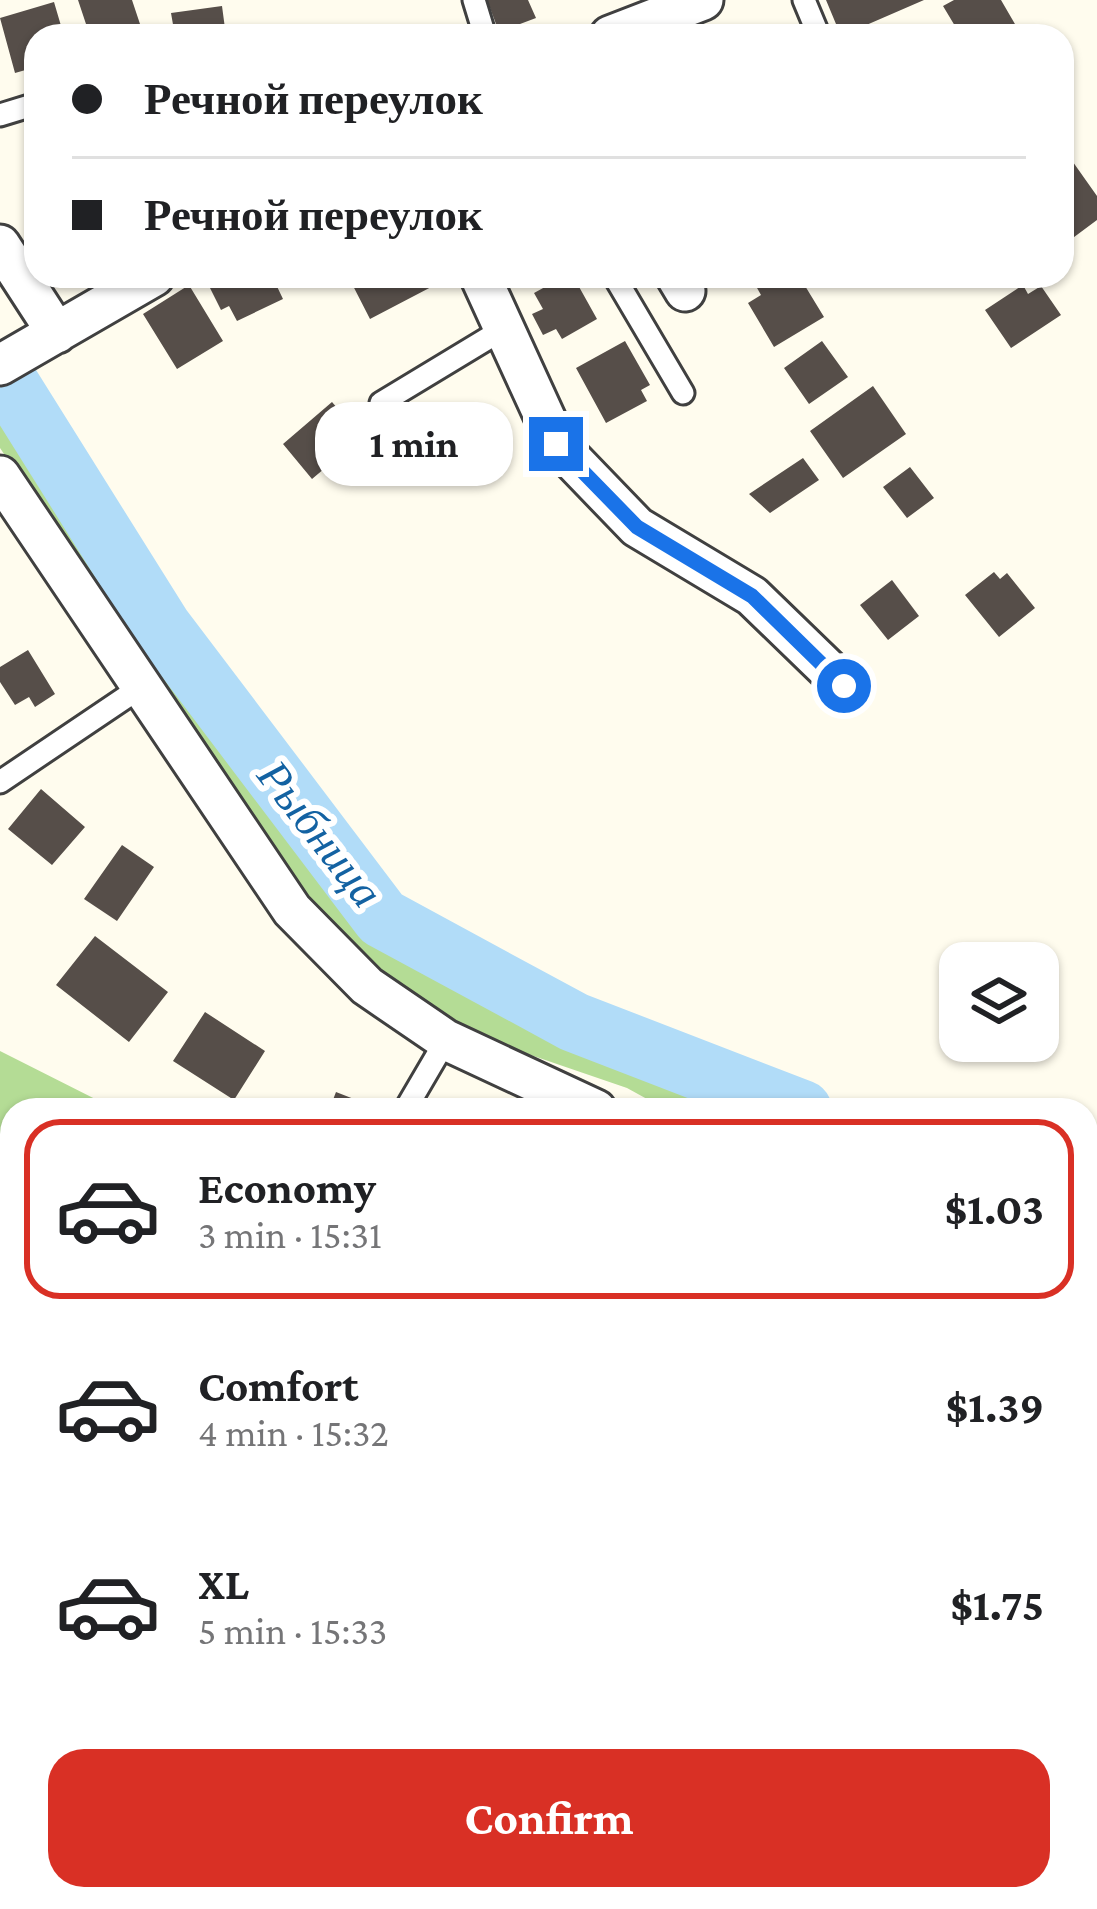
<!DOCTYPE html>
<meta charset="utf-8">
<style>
:root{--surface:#fff;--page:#f6f6f6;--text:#202124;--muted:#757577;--line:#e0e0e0;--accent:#d93025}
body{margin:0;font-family:"Crimson Pro",serif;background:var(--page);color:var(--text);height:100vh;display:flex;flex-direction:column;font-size:45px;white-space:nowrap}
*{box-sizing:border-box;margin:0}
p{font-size:39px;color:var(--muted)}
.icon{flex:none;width:66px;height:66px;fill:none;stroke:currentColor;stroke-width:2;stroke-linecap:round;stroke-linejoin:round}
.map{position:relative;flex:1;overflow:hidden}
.details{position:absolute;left:0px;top:1098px;width:1098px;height:813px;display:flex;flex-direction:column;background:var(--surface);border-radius:36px 36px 0 0;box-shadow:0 3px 9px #0004}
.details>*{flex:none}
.banner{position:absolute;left:24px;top:24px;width:1050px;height:264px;border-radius:36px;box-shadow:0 3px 9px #0004;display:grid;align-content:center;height:264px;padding:0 48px;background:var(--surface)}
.tools{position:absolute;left:939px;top:942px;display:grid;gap:24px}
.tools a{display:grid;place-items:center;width:120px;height:120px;border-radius:24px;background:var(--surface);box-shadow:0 3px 9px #0004;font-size:60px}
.end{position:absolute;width:54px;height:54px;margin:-27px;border:15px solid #1a73e8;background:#fff;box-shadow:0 0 0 6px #fff}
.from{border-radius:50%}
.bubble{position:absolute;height:84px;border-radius:36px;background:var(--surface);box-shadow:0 3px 9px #0004;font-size:39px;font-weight:700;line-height:84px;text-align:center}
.banner b{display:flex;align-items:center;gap:42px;height:114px;font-size:45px}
.banner b+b{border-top:3px solid var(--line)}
.banner i{width:30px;height:30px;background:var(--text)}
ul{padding:21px 0 0;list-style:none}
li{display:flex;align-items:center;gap:36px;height:180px;margin:0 24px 18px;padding:0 24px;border:6px solid transparent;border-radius:36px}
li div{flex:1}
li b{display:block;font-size:45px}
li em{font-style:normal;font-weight:700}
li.on{border-color:var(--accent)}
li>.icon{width:108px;height:108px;stroke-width:1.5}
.button{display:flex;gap:24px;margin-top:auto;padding:24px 48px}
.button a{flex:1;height:138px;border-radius:36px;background:var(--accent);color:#fff;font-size:48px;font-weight:700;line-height:138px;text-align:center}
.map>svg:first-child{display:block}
</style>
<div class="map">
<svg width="1097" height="1909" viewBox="0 0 1097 1909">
<rect width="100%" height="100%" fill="#fffcee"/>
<!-- industrial -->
<path fill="#ebe1ec" d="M178 1899H562L589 1909H186Z"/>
<!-- forest -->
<path fill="#b4dc95" d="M0 408 13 411 138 632 368 924 456 984 543 1018 591 1049 728 1110H667L627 1088 461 1031 371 971 301 899 0 448Z
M0 1051 117 1110H12V1636H0Z
M1086 1318 1097 1322V1490L1086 1505Z"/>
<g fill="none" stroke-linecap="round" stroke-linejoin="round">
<!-- river -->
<path stroke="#b1dcf8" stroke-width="60" d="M0 369 161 626 382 918 574 1022 802 1110
M1086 1174 1097 1175"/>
</g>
<!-- building -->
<path fill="#564e49" d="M78 0H132L140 24 90 36Z
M487 0H528L536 18 499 32Z
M826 0H924L841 36Z
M954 0H1001L1022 36H961L943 6Z
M54 2 64 36H36V67L15 73 0 18Z
M222 6 226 36H175L171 13Z
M1068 155 1097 196V220L1062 246V159Z
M204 276H272L283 299 237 321 229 306 221 310Z
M354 276H431L435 285 370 319 349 278Z
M565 276H573L597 319 562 339 556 329 543 335 532 314 543 309 534 293Z
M757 276H799L824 317 774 347 748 303 761 295 752 279Z
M189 285 223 341 177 369 143 314Z
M1023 285 1028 294 1041 286 1061 315 1011 348 985 310Z
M625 341 650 385 641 390 647 401 606 423 576 368Z
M822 341 848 377 809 404 784 368Z
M873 386 906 434 843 478 810 431Z
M332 402 362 437 312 479 283 444Z
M803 458 819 480 770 513 749 494Z
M910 467 934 498 907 518 883 487Z
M994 572 1000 579 1007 573 1035 608 999 637 965 595Z
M892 580 919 616 888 640 860 605Z
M28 650 55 694 35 707 29 697 15 705 0 682V667Z
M41 789 85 827 52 865 8 829Z
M122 845 154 867 117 921 84 899Z
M95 936 168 992 129 1042 56 985Z
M205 1012 265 1051 234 1100 173 1061Z
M336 1092 382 1110H329Z
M12 1877V1899H56L63 1909H0V1886Z"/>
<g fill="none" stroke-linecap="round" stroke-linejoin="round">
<!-- lane casing -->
<g stroke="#404040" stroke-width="27">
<path id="lane" d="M474 0 485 36
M804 0 819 36
M0 115 36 104
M614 276 683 393
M381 403 505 328
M0 782 141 687
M405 1110 446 1040
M315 1899 323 1909
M434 1899 442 1909"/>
</g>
<!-- street casing -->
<g stroke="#404040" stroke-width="45">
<path id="street" d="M610 36 703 0
M0 245 57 333
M480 276 557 444 637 527 752 596 845 686
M676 276 685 291
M0 365 154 276
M0 476 292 910 367 986 446 1040 596 1110
M1086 1265 1097 1263
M1086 1717 1097 1716"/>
</g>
<!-- lane -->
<use href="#lane" stroke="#fff" stroke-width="21"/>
<!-- street -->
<use href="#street" stroke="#fff" stroke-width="39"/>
</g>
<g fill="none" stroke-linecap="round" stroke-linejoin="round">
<!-- route -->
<path stroke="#1a73e8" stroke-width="15" d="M556 444 637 527 752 596 844 686"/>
</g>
<g text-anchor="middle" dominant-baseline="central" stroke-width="12" stroke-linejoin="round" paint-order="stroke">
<!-- water labels -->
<g font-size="45" font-style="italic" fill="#1362a2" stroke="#fff">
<text transform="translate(320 834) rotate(52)">Рыбница</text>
</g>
</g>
</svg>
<div class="tools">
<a><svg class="icon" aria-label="layers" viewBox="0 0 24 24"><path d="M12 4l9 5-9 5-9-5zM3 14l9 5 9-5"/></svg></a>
</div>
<i class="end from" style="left:844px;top:686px"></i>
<i class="end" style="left:556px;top:444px"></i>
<div class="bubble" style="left:315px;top:402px;width:198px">1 min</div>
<div class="banner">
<b><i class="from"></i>Речной переулок</b>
<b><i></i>Речной переулок</b>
</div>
<section class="details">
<ul>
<li class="on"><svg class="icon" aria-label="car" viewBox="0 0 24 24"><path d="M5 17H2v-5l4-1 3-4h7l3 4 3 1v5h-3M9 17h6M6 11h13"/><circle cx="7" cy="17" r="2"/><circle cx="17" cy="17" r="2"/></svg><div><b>Economy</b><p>3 min · 15:31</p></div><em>$1.03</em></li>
<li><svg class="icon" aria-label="car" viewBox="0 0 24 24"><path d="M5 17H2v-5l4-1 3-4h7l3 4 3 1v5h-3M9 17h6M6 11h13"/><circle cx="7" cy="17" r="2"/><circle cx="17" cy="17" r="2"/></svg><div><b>Comfort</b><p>4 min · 15:32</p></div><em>$1.39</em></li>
<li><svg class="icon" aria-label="car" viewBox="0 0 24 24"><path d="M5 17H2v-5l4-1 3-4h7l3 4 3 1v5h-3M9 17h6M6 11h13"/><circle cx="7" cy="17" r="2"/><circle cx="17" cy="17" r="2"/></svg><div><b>XL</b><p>5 min · 15:33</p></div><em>$1.75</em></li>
</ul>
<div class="button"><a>Confirm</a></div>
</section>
</div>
